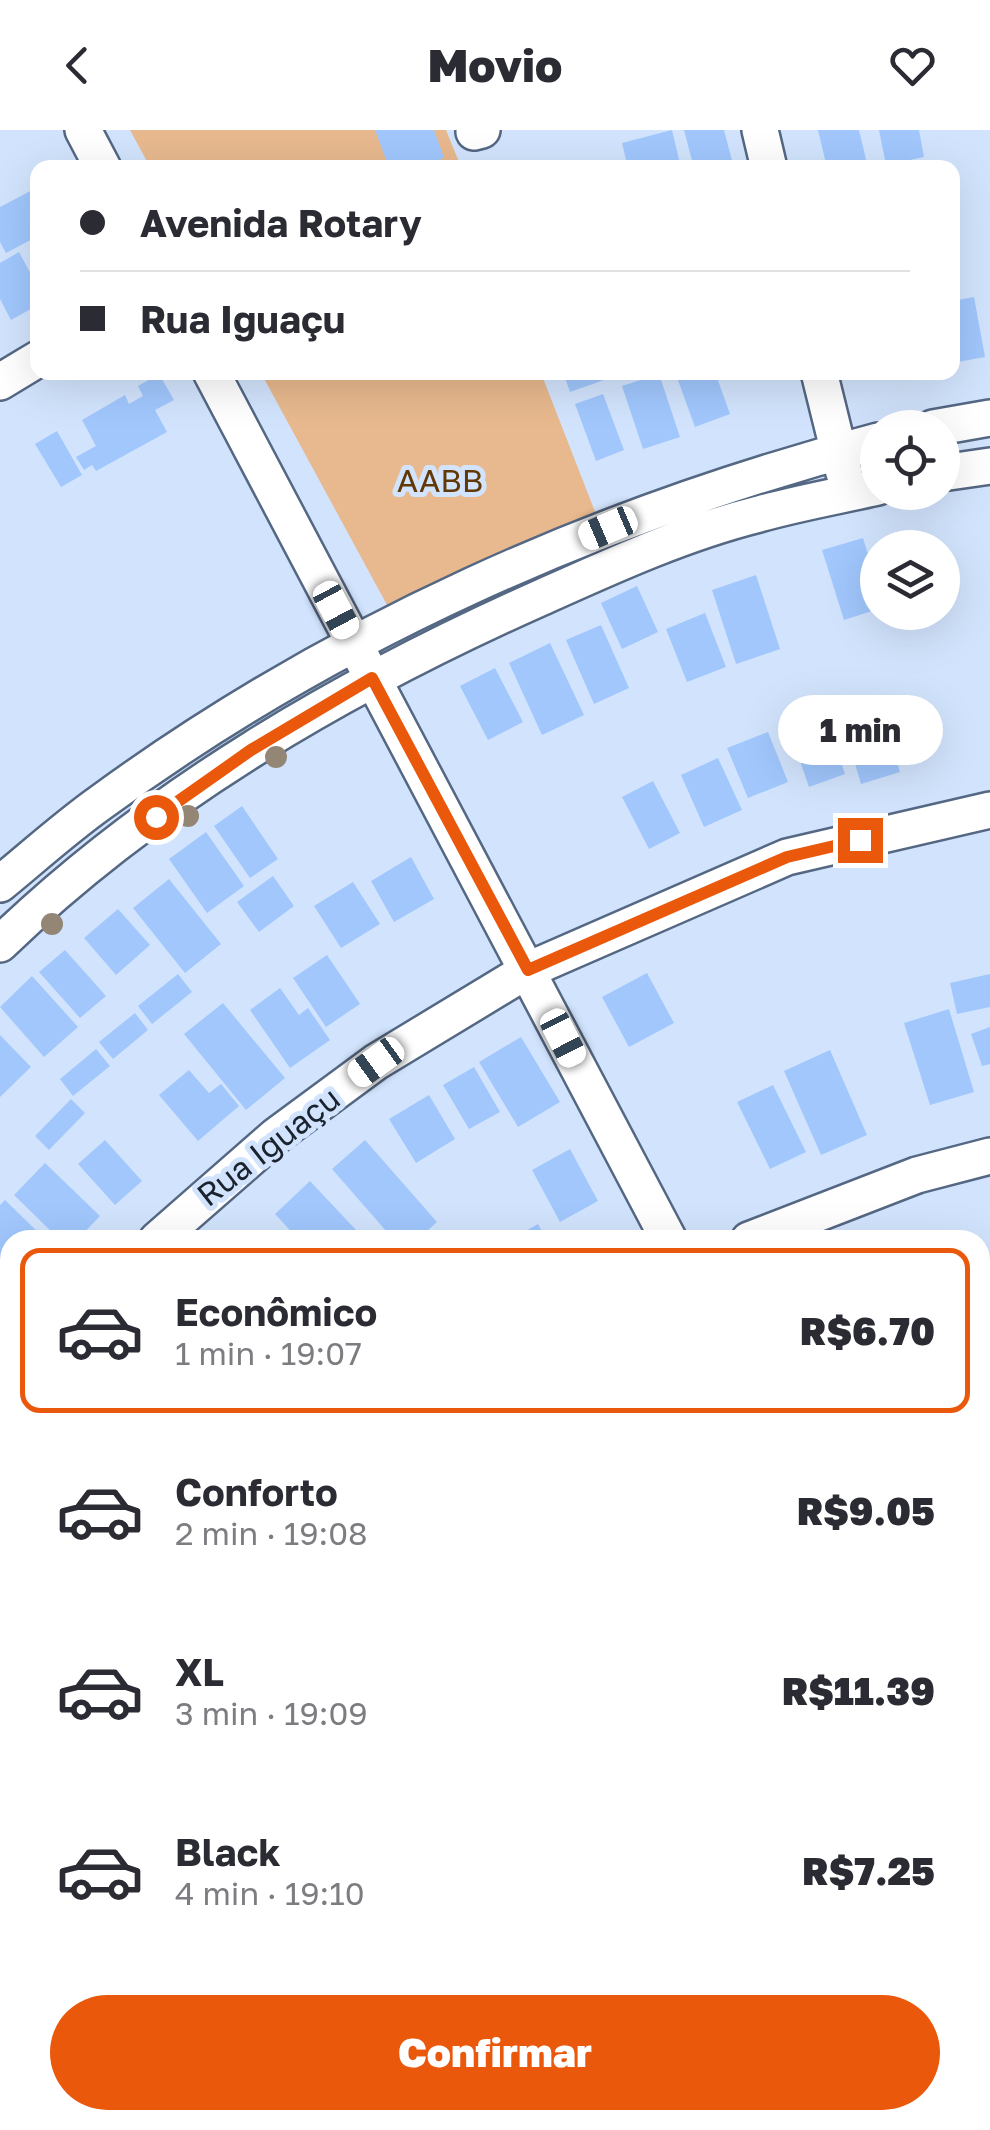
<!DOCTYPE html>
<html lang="pt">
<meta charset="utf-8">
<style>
:root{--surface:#fff;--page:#f7f7f7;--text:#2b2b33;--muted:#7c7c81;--line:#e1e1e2;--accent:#ea580c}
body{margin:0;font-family:"Golos Text",sans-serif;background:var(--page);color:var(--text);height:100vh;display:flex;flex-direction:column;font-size:38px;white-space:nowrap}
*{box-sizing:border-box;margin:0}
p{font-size:32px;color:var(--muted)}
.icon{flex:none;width:55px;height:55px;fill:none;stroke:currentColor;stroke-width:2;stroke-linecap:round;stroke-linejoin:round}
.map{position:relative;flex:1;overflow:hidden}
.details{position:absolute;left:0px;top:1100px;width:990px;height:900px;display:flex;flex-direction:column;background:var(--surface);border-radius:30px 30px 0 0;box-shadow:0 10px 40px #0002}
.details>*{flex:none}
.hud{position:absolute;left:30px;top:30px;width:930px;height:220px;border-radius:20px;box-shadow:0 10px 40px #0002;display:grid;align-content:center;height:220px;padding:0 50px;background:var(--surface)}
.buttons{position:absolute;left:860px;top:280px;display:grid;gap:20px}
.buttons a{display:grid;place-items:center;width:100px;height:100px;border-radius:50%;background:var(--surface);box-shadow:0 10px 40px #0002;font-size:50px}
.end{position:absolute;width:45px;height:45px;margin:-22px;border:12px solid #ea580c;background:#fff;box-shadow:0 0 0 5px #fff}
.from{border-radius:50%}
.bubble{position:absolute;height:70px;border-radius:35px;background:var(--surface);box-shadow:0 10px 40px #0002;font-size:32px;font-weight:800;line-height:70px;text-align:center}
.car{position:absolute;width:30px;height:60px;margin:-30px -15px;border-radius:12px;box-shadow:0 0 8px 2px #0007;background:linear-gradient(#fff 24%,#345 0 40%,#fff 0 76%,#345 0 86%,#fff 0)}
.hud b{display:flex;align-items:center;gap:35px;height:95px;font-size:38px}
.hud b+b{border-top:2px solid var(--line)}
.hud i{width:25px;height:25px;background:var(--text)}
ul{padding:18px 0 0;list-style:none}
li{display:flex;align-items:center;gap:30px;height:165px;margin:0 20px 15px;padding:0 30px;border:5px solid transparent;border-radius:20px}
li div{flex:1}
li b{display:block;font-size:38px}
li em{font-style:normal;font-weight:800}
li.current{border-color:var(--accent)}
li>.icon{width:90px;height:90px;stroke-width:1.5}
.button{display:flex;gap:20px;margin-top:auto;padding:20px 50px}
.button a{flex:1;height:115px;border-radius:60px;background:var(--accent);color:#fff;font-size:40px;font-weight:800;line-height:115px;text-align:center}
header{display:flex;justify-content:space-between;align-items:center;height:130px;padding:0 50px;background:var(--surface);font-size:45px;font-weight:800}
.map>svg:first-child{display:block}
</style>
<header><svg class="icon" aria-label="back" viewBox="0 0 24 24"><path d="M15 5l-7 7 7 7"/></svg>Movio<svg class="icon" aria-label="heart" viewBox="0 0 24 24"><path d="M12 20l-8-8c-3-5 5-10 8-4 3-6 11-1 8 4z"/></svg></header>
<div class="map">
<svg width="990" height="2000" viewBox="0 0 990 2000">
<rect width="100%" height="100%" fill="#d2e4fd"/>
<!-- green -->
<path fill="#e8b98e" d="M130 0H446L461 37H150Z
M261 243H541L599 392 393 486Z"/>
<!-- building -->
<path fill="#a1c7fd" d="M375 0H434L444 28 420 38H389Z
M672 0 681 38H628L622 13Z
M684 0H724L734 38H694Z
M818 0H859L868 38H827Z
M879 0H919L924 27 886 35Z
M38 57V106L6 123 0 112V77Z
M19 122 38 157V175L11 190 0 169V133Z
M974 167 985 227 952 233V171Z
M563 242H601L604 250 570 262Z
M675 242H715L730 284 695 297Z
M159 244 174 270 155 280 167 302 96 341 92 335 84 340 76 327 96 316 82 290 125 265 129 274 143 266 138 256Z
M659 244 680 307 643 319 622 256Z
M603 264 624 320 596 331 575 274Z
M57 301 82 345 61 357 35 314Z
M863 408 878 457V479L844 490 822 420Z
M756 445 780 519 736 534 712 460Z
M637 456 658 502 622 519 601 473Z
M705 483 726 537 687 552 666 499Z
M601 495 629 558 594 574 566 510Z
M550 513 584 585 542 605 509 533Z
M495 538 523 592 488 610 460 556Z
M820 570 845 644 809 657 783 582Z
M880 574 900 642 861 654 841 586Z
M768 602 788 652 748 668 727 618Z
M718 628 742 680 704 697 681 645Z
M653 651 680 703 649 719 622 667Z
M242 676 278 729 250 748 214 696Z
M206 702 244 756 207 783 169 729Z
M411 727 434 769 394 792 371 751Z
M273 746 294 776 259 802 237 772Z
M169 749 221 814 185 843 133 778Z
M353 752 380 794 341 818 314 776Z
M118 779 150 815 116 845 84 808Z
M65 820 106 866 80 888 39 842Z
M327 825 360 874 326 897 293 848Z
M647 843 674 893 629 917 602 867Z
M178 844 192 862 152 894 138 876Z
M990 844V877L957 884 950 853Z
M32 846 78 897 44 927 0 877Z
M280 858 299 885 308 878 330 910 290 938 250 880Z
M223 873 285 948 246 980 184 904Z
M949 879 974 962 930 975 904 893Z
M135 883 148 900 113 929 99 912Z
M990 897V934L982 936 971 904Z
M0 905 31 937 0 967Z
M521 907 560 972 518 997 479 932Z
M96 919 110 936 73 966 60 949Z
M830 920 867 1005 821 1025 784 941Z
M474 937 500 982 469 999 443 955Z
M189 940 209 963 221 954 239 976 198 1011 159 965Z
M773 955 806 1022 770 1039 737 972Z
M429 965 455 1009 416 1033 389 989Z
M71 969 85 983 49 1020 35 1006Z
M105 1010 142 1051 115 1075 78 1034Z
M365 1010 437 1092 417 1110H394L332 1039Z
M570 1019 598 1071 560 1092 532 1040Z
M45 1033 100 1086 77 1110H60L14 1065Z
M310 1051 357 1101 347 1110H299L275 1084Z
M5 1070 46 1110H10V1141L0 1131V1075Z
M538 1094 547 1110H510Z
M0 1142 10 1150V1202L4 1210 0 1207Z
M0 1819 10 1822V1855L0 1851Z
M0 1859 10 1862V1896L0 1893Z
M280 1990H361L375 2000H273Z
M688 1990H776L780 2000H663Z
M827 1990H890L892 1995 878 2000H831Z"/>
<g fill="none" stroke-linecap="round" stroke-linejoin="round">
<!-- lane casing -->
<g stroke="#546783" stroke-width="22">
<path id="lane" d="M980 1802 990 1798
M511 1990 515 2000"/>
</g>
<!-- street casing -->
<g stroke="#546783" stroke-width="40">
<path id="street" d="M83 0 103 38
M760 0 769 38
M474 2 482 0
M211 242 669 1110
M819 242 844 343
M0 252 38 229
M933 298 990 288
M942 343 990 336
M0 754C33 727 65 698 100 673 332 503 600 384 878 311
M0 814C154 665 345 555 540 468 611 436 683 403 759 384 798 373 838 366 878 357
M157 1110 277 1005 376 932 528 840 787 727 990 680
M749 1110 917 1045 990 1026
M0 1300 10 1286
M0 1477 10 1483
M35 2000 38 1990"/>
</g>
<!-- lane -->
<use href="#lane" stroke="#fff" stroke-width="18"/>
<!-- street -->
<use href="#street" stroke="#fff" stroke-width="35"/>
</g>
<!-- trees -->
<g fill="#948675">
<circle cx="276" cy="627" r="11"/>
<circle cx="188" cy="686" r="11"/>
<circle cx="52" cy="794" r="11"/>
</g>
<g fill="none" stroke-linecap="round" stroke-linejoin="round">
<!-- route -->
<path stroke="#ea580c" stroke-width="12" d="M156 687 251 620 372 548 528 840 787 727 860 710"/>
</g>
<g text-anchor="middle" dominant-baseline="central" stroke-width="10" stroke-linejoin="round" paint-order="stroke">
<!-- park labels -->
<g font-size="32" fill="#623906" stroke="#d2e4fd">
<text x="440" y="350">AABB</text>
</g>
<!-- street labels -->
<g font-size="32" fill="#1a222e" stroke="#d2e4fd">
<text transform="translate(268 1016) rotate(-38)">Rua Iguaçu</text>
</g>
</g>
</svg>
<div class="buttons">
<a><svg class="icon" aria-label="locate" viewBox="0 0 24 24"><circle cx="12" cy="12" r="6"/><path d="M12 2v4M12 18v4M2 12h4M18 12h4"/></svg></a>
<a><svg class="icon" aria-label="layers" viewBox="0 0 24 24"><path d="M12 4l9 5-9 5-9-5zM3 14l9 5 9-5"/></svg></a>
</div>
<i class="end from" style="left:156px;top:687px"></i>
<i class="end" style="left:860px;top:710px"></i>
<div class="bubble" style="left:778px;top:565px;width:165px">1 min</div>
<i class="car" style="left:608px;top:398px;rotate:247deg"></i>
<i class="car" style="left:336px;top:480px;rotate:152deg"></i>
<i class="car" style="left:563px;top:908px;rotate:153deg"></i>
<i class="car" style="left:376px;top:932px;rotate:234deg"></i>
<div class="hud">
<b><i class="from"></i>Avenida Rotary</b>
<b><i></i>Rua Iguaçu</b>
</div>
<section class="details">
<ul>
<li class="current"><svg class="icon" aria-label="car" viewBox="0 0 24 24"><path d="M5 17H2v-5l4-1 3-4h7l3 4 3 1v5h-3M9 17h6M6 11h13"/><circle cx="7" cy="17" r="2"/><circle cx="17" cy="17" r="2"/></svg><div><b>Econômico</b><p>1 min · 19:07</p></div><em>R$6.70</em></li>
<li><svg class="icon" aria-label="car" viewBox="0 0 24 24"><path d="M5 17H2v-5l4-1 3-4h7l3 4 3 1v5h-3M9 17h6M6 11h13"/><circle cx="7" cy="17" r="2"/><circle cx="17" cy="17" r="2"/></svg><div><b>Conforto</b><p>2 min · 19:08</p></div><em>R$9.05</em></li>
<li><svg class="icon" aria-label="car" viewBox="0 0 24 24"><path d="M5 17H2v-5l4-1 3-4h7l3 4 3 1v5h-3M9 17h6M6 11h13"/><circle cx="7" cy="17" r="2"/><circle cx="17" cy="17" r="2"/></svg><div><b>XL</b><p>3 min · 19:09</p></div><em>R$11.39</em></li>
<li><svg class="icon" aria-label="car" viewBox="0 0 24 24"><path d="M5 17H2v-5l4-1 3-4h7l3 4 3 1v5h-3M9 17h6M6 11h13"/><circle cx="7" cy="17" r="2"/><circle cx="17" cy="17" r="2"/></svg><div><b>Black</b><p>4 min · 19:10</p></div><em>R$7.25</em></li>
</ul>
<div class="button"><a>Confirmar</a></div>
</section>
</div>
